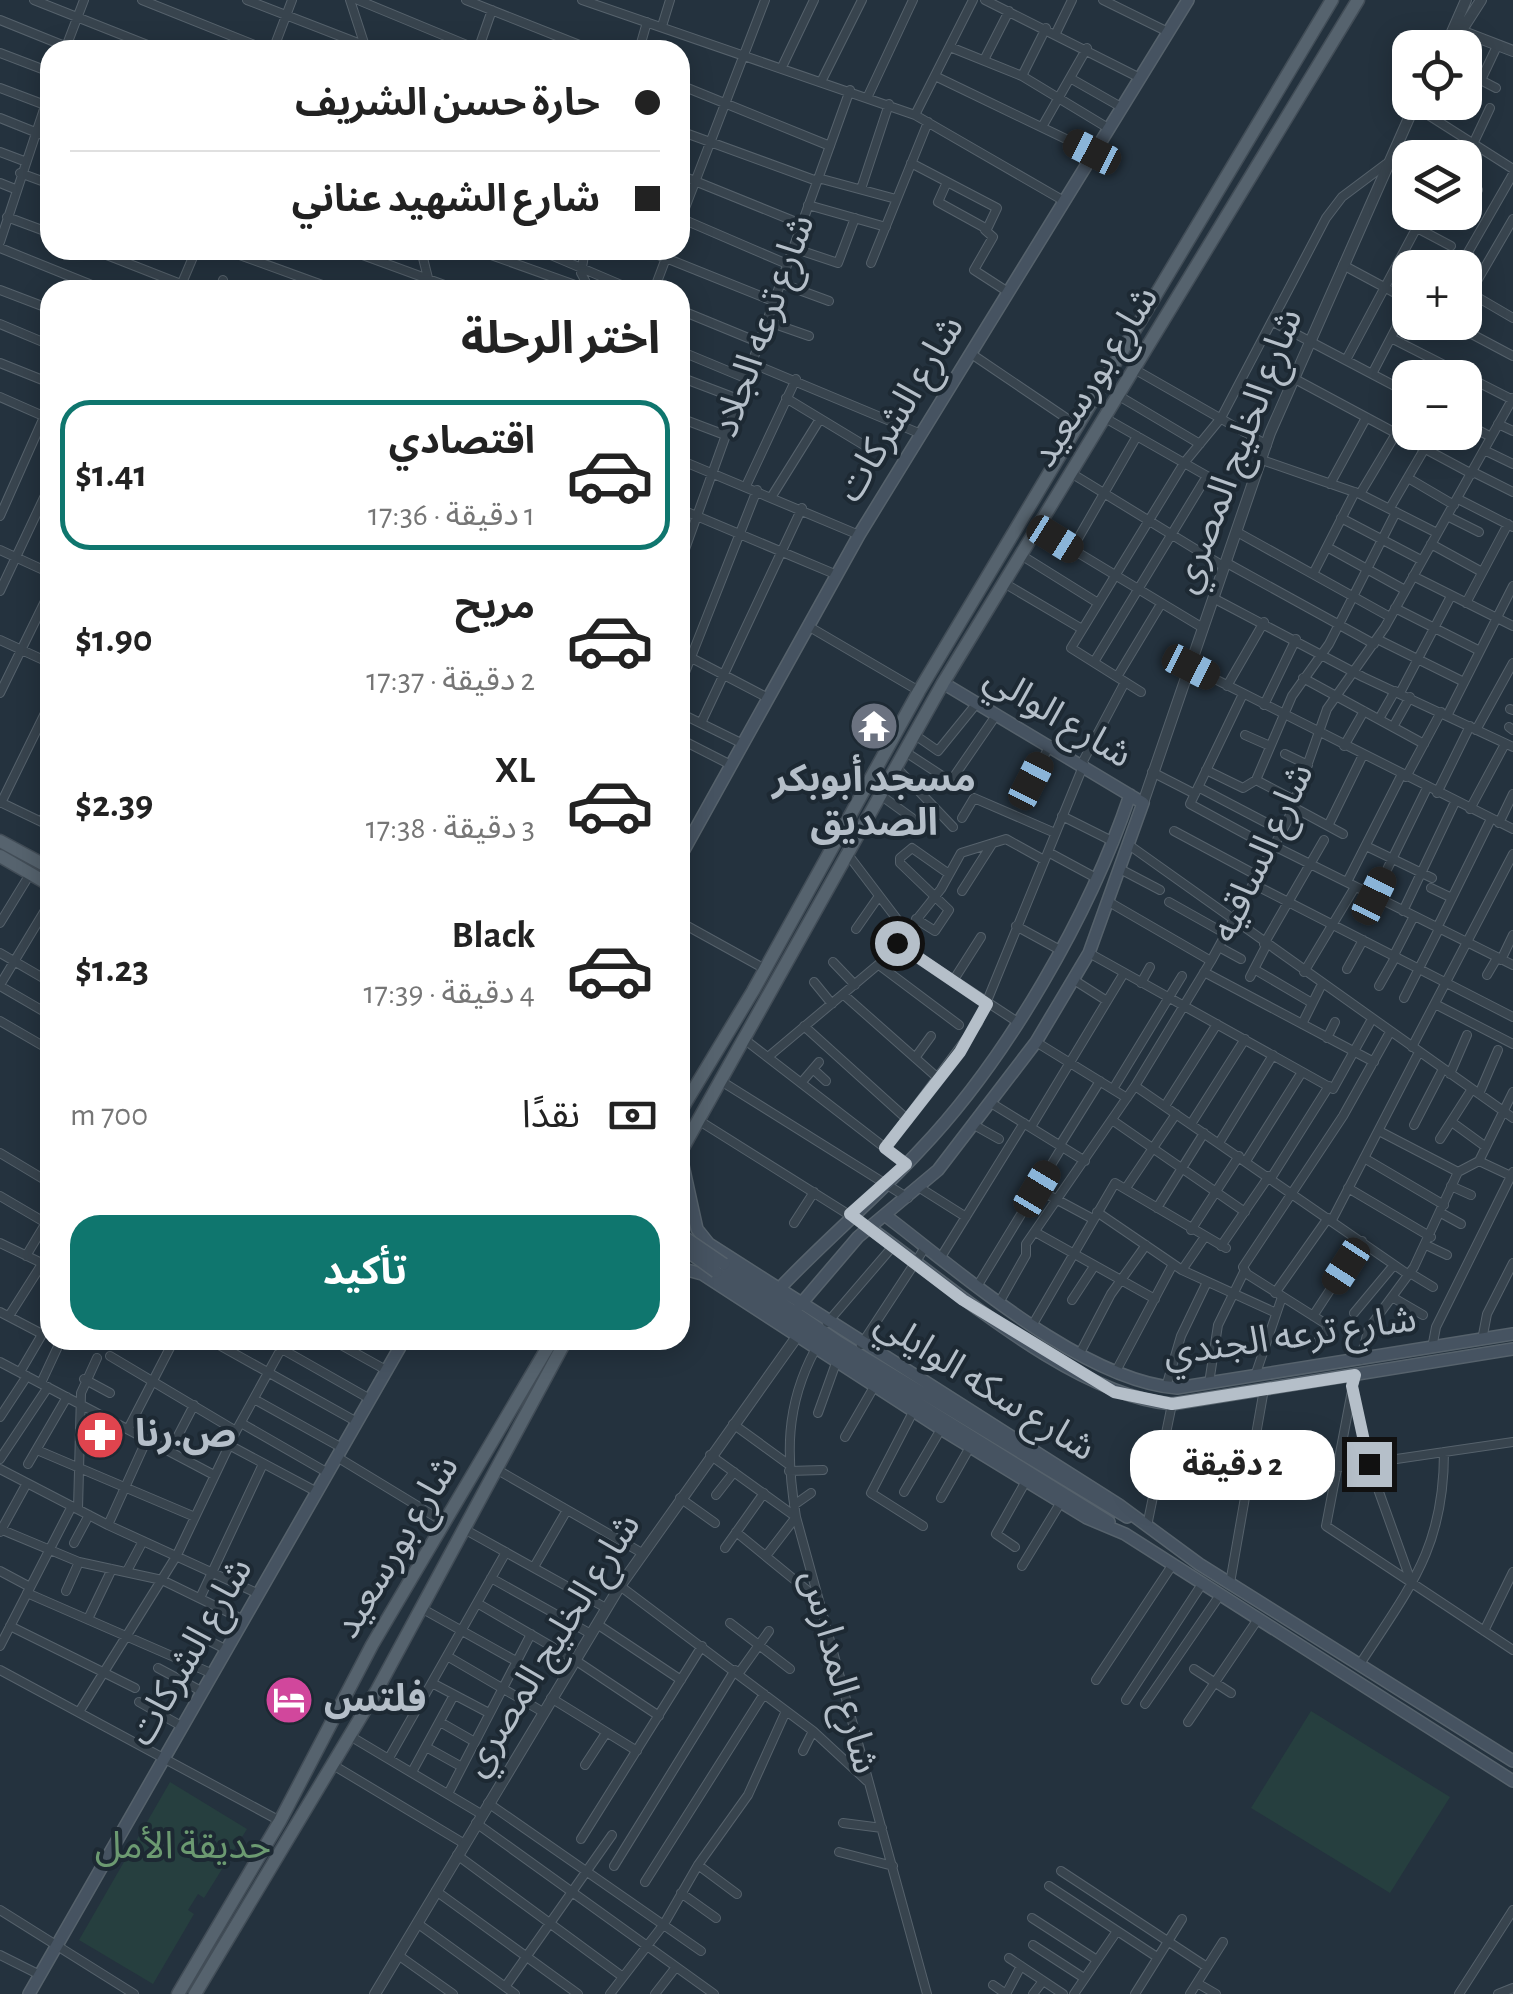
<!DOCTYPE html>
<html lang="ar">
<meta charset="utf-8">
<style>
:root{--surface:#fff;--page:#f2f2f2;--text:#222;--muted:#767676;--line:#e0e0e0;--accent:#0f766e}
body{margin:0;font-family:"Alegreya Sans","Noto Sans Arabic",sans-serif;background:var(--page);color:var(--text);direction:rtl;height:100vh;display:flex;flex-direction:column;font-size:38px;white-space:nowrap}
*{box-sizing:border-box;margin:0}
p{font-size:32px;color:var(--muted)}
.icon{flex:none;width:55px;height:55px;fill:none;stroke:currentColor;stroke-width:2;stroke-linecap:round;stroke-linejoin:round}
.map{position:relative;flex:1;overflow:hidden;direction:ltr}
.panel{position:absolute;left:40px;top:280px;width:650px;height:1070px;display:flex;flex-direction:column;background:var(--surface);border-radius:30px;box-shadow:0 5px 25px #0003;direction:rtl}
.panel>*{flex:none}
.top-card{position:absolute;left:40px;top:40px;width:650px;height:220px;border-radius:30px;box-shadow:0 5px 25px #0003;direction:rtl;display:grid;align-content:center;height:220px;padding:0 30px;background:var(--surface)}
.controls{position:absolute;left:1392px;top:30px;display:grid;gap:20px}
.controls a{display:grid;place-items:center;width:90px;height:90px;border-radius:20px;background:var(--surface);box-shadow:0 5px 25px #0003;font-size:50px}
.end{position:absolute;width:45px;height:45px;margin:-22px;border:12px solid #b5bfc9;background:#111;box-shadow:0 0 0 5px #111}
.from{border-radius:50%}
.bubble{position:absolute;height:70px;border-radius:30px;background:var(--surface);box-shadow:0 5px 25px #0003;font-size:32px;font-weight:700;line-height:70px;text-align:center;direction:rtl}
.car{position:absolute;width:30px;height:60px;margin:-30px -15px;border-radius:12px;box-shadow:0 0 8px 2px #0007;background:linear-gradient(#222 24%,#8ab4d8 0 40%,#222 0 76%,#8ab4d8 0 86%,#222 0)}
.top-card b{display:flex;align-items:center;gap:35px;height:95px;font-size:38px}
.top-card b+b{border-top:2px solid var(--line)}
.top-card i{width:25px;height:25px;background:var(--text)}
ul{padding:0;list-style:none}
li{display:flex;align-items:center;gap:30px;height:150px;margin:0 20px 15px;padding:0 10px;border:5px solid transparent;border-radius:30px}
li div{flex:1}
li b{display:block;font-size:38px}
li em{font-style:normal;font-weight:700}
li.selected{border-color:var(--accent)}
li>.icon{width:90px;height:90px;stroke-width:1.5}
h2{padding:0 30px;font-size:45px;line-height:120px}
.pay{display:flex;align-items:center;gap:25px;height:110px;padding:0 30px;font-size:38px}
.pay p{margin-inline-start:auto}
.cta{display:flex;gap:20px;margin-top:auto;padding:20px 30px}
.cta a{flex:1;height:115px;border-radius:30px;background:var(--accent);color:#fff;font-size:40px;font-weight:700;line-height:115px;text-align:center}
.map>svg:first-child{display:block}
</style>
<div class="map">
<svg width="1513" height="1994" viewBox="0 0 1513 1994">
<rect width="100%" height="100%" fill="#24323e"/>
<!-- green -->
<path fill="#263f3f" d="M1311 1711 1450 1797 1390 1893 1251 1808Z
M170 1782 247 1829 204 1898 198 1894 188 1910 194 1914 153 1984 79 1940Z"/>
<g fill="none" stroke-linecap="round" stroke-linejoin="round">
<!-- minor casing -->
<g stroke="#56626c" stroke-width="10">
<path id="minor" d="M34 0 160 50
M142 0 267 50
M247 0 376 50
M350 0 365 46
M358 0 479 50
M466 0 592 50
M582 0 915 115 1064 201
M985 0 1140 78
M1103 0 1168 32
M0 20 67 47
M662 26 670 0
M1056 33 1072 0
M66 47 84 0
M950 47 1022 76 1108 128
M273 50 292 0
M478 50 492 10
M639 50 647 22
M0 53 50 72
M984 60 1009 11
M782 67 814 0
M1465 72 1496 88
M1022 76 1046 28
M937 77 1093 152
M1070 78 1121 107
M822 80 862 0
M1481 80 1497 46
M680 85 830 146
M0 88 45 105
M868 96 913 0
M1414 106 1513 169
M915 115 973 0
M0 118 50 138
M1042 127 1087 48
M680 131 817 181
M1473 144 1490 108
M0 152 24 161
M1455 158 1465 139
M911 163 997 208 987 229 938 202 947 182
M20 173 50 184
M680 175 801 224
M818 178 896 199
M1465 182 1478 190
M0 183 15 189
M861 189 889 104
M808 205 886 227
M1459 212 1466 216
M7 217 50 233
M680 218 787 264
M680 221 765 0
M1417 228 1451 246
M985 230 993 237 974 270 1008 292
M0 242 50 91
M0 248 104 290
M793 248 838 263 855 218
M94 250 196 290
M226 250 336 290
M349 250 458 290
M421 250 431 290
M477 250 589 290
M539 250 633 290
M585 250 581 273 590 290
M646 250 773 301
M1401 259 1418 268
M871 263 928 122
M1343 265 1410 301 1372 374
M1459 268 1513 174
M780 283 829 301
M0 290 50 309
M179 290 196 250
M220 290 223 280
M236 290 237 286
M654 290 669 250
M1465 290 1513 318
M1470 293 1513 219
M680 310 758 342
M766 321 809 336
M1273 322 1410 394
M1449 322 1513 356
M0 324 50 345
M1391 338 1513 400
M680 351 745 378
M970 353 1078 426
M1346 360 1425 212
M0 363 50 383
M751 363 921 434
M1134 369 1267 445
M680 377 738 399
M1293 378 1472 474
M1119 396 1200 444
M0 397 50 419
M786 398 867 447
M680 418 725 435
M1465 423 1491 437
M1498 424 1513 431
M1484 450 1513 464
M680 460 859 535
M1262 460 1360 494 1437 533
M1473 472 1513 492
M1071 473 1223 566
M1408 478 1454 505
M1330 484 1366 418
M746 486 796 379
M1360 494 1397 432
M772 496 820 419
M1458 499 1513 527
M1390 508 1425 448
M680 509 837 575
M0 516 44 417
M1447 516 1479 532
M1341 518 1421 560
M1037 528 1203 628
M1237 532 1390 617
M1431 544 1482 572
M1327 547 1405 590
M1072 549 1137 436
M0 550 50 573
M1021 555 1098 603
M1225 562 1374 644
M680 563 850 90
M1313 574 1355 492
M1413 576 1513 626
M1004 583 1082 629
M0 591 50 485
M1215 599 1363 677 1513 747
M1466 603 1508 524
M1395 608 1480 651
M808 626 919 691
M1377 639 1464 682
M0 640 50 663
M680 652 768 698
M1094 662 1207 476 1105 418
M1191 667 1513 829
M1117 677 1161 604
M1303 678 1424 744
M680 685 757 490
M1227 686 1264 622
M1141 692 1071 648 1184 463 1221 418 1326 218 1342 197 1386 164
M0 693 50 591
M1400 693 1451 596
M1243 694 1190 804 1273 849
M1264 705 1296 639
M1510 709 1513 710
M680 713 743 744
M1447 716 1513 586
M1379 719 1395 691
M701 723 802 508
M1393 727 1410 697
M1509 727 1513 730
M1476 730 1513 663
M915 735 938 751 977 703
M1245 735 1270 746
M680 739 731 765
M1344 746 1364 711
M904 751 959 787
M1285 754 1308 765
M1082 763 1125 682
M895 766 953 827
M1206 770 1243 788 1256 780 1292 696 1329 644 1396 512
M1152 772 1195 794
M955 775 997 714
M1406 777 1441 712
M1256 780 1296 801
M1031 781 1050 745
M1198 787 1282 831
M1437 793 1470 726
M879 794 912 818 914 824 908 831
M0 802 50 826
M1 803 50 703
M1293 807 1343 834
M1470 809 1505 744
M1062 816 1114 842
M962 818 974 798 1055 833
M42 822 50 804
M1499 823 1513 794
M1328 826 1363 755
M1174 831 1258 876
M1129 845 1513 1118
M1274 846 1513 965
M1366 846 1432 878
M846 852 906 931
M1048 852 1098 879
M1120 869 1160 890
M1347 882 1402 774
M1253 884 1513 1017
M1431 888 1452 898
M962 891 992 844
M1374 896 1427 788
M1109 902 1211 961
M1169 902 1226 934
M1403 911 1455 802
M916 919 935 931 949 910 900 863V858L912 848 949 874
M680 922 765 969
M0 923 30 874
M1016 926 1060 950
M1437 928 1491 819
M856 929 879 896
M897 943 1016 1021
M1264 944 1324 840
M1219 947 1241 959
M0 953 50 982
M1089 953 1333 1089 1372 1019
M1394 955 1414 916
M1501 960 1513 935
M833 962 855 985
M879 965 959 1025
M1254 969 1312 1003
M1347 969 1363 940
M1204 972 1374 1062
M1304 972 1355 887
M1487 975 1497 958
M1250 977 1266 946
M1074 980 1107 1001
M953 981 981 937
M814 982 832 1004
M1141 983 1150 967
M0 985 50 902
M0 986 50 1015
M1379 986 1396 956
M844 995 939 1079
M1404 998 1439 929
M1435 1004 1513 1044
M0 1021 50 1050
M1302 1024 1322 984
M804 1026 908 1120
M1327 1038 1335 1022
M744 1039 906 1164
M1036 1042 1127 1098
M1412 1047 1513 854
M768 1057 886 958 941 889 961 853 1006 839 1044 860
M915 1058 931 1036
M813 1069 826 1081
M1450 1074 1467 1035
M721 1081 908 1198
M801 1083 819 1062
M1135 1086 1409 1275
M1113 1089 1182 976
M1479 1094 1498 1050
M991 1103 1085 1161
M1165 1106 1217 1024
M698 1120 870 1228
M1112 1120 1245 1212
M1453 1123 1486 1147
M1191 1124 1245 1039
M974 1125 999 1139
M1414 1125 1443 1069
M1031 1127 1124 973
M1379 1131 1458 1172
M1440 1139 1472 1089
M1219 1143 1273 1055
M1060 1145 1100 1081
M885 1148 978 1023 1084 764
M0 1153 50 1183
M1364 1158 1444 1205
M1246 1161 1302 1072
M1479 1161 1511 1176
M1271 1178 1329 1086
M1451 1186 1471 1195
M920 1188 966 1217
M1126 1188 1176 1114
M1348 1188 1431 1237
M1037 1189 1093 1219
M0 1196 46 1223
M1157 1208 1204 1133
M1097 1212 1182 1270 1274 1312
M1441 1213 1461 1224
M1332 1220 1419 1052
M794 1223 814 1192
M1191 1230 1239 1156
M1035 1232 1155 1299
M0 1243 50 1267
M1426 1245 1447 1255
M1221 1246 1269 1176
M26 1256 50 1216
M941 1257 1024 1123
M1182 1270 1204 1238
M1410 1273 1433 1287
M978 1285 1062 1147
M1275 1293 1328 1218
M1392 1297 1423 1315
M1072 1300 1093 1268
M1000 1301 1026 1255V1244L1135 1086 1211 961 1288 820 1327 709 1385 627 1513 398
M0 1312 42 1334
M1354 1313 1394 1265
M9 1316 42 1264
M1313 1316 1362 1241
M827 1323 894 1245
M1033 1324 1115 1183 1226 1248
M210 1340 357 1422
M266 1340 370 1399
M332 1340 386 1370
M1482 1340 1487 1314 1513 1263
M1317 1342 1327 1331 1326 1324 1247 1274 1243 1267 1343 1116 1390 1032
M861 1345 926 1246
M1432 1348 1436 1327 1513 1172
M815 1350C785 1406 786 1456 796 1517L927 1994
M1080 1353 1111 1294 1146 1245
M110 1356 236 1431
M1360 1360 1369 1328 1414 1267 1458 1172 1479 1161 1513 1092
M0 1362 214 1475
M20 1372 50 1321
M1115 1373 1173 1264
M1355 1375 1326 1526 1513 1650
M1255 1376 1282 1297
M84 1379 110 1393
M41 1383 61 1340
M1209 1383 1218 1325 1244 1272
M1166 1387 1181 1336 1207 1282
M1353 1393 1369 1464 1412 1584
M254 1399 342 1448
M913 1412 871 1493 923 1526
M818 1413 836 1363
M0 1417 27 1376
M241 1423 328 1473
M733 1424 788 1464
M128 1429 174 1340
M845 1437 874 1387
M229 1445 317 1492
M37 1450 195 1517
M170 1451 194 1405
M710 1455 796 1517 766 1556
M337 1457 444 1522
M0 1459 48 1387
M28 1464 67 1397
M1335 1468 1513 1442
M0 1469 108 1525 259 1594
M496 1469 642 1553
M789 1471 823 1470
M904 1492 941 1429
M716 1495 734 1472
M680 1498 715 1523
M941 1498 970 1447
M794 1505 811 1493
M78 1509 81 1393 97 1358
M108 1525 147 1439
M1147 1526 1172 1404
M0 1529 79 1562 162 1580 244 1620
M464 1529 606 1608
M0 1532 27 1483
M736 1532 818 1599
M74 1543 89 1515
M1015 1547 996 1534 1026 1481
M725 1548 764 1493
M1022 1566 1061 1502
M534 1567 567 1510
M0 1571 30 1587
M127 1571 143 1541
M491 1578 591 1634
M1230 1583 1264 1389
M620 1586 813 1731 867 1781
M66 1591 79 1562
M27 1593 213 1674
M200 1598 263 1464
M477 1603 575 1660 659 1716
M421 1608 516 1661
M88 1619 112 1569
M730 1623 790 1669
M597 1624 681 1680
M10 1626 135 1688
M1484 1631 1513 1572
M192 1632 227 1650
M0 1646 72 1506
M447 1656 543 1712
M1360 1664C1410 1587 1444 1548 1444 1452
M158 1668 203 1692
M1194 1669 1231 1693
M0 1670 280 1821
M739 1673 769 1631
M1096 1680 1173 1564
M432 1683 487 1712
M551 1698 637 1751
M1126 1700 1202 1584
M139 1702 183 1727
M1145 1704 1220 1595
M79 1712 177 1555 236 1431 286 1340
M440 1722 475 1742
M1188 1722 1258 1619
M350 1736 481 1814
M426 1747 462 1767
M803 1751 813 1731
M389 1758 506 1552
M333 1765 463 1843
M585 1765 606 1733
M412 1772 454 1695
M448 1794 531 1634
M488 1803 701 1951
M476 1823 714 1994
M843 1823 882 1828
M581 1839 702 1646
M839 1852 893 1866
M457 1855 623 1977
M698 1865 737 1894
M614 1866 735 1670
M1061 1871 1207 1967
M645 1882 764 1694
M1049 1886 1157 1957
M436 1891 578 1994
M681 1893 716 1918
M0 1910 134 1994
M1032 1918 1097 1960
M417 1923 515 1994
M1033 1945 1084 1978
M0 1955 40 1975
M398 1955 453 1994
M1009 1958 1063 1994
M1197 1983 1216 1994
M993 1985 1006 1994
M505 1987 612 1835
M610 1994 664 1924 698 1865 748 1795 786 1711
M655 1994 676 1967
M1006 1994 1021 1966
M1033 1994 1043 1981
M1074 1994 1117 1931
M1135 1994 1182 1919
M1190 1994 1223 1942
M1459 1994 1513 1910
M1498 1994 1513 1988"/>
</g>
<!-- tertiary casing -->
<g stroke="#56626c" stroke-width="12">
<path id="tertiary" d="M1456 29 1513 51
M1456 29 1465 25 1481 0
M1445 48 1466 0
M1143 803 1270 433 1416 102
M375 1994 620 1586 796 1338"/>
</g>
<!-- secondary casing -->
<g stroke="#56626c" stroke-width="14">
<path id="secondary" d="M680 857 859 535 1188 0
M680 1152 697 1229 709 1244 1119 1505 1199 1564 1513 1761
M886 1216C961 1273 1083 1381 1177 1388L1513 1334
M870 1228C950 1285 1073 1396 1172 1404L1513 1349
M724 1264 840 1343 1127 1517
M680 1268 702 1274 941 1429 1087 1518 1125 1534 1513 1781
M716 1272 855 1364 1109 1522
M778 1290C824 1241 875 1199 920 1150 1007 1059 1090 914 1130 795
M800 1305 858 1237 938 1170 1036 1042 1089 953 1143 803 943 683
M29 1994 404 1340"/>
</g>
<!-- primary casing -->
<g stroke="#424d57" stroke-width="15">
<path id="primary" d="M0 841 50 868
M0 856 50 885
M680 1112 753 991 919 691 1332 0
M680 1153 943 683 1358 0
M178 1994 280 1821 372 1645 552 1340
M195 1994 377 1690 566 1340"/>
</g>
<!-- minor -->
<use href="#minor" stroke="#38444e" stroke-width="8"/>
<!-- tertiary -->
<use href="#tertiary" stroke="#38444e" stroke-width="10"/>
<!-- secondary -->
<use href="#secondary" stroke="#465361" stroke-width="11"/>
<!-- primary -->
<use href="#primary" stroke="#56636e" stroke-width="12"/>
<!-- secondary-bridge casing -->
<g stroke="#56626c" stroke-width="14" stroke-linecap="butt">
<path id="secondary-bridge" d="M680 1234 724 1264
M680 1246 716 1272"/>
</g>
<!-- secondary-bridge -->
<use href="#secondary-bridge" stroke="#465361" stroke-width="11"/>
</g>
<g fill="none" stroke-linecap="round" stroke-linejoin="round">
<!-- route -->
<path stroke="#b5bfc9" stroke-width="12" d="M897 943 987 1004 960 1052 885 1148 906 1164 850 1214 963 1300 1114 1392 1172 1404 1355 1375 1352 1386 1369 1464"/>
</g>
<!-- icons -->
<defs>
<g id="temple-disc" transform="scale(2.5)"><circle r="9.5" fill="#6b7280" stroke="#1d2933"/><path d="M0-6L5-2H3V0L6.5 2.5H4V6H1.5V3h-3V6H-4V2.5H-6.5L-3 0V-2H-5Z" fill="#fff"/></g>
<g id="pharmacy-disc" transform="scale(2.5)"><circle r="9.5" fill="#e0444e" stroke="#1d2933"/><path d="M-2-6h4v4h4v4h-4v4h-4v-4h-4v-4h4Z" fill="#fff"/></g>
<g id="hotel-disc" transform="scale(2.5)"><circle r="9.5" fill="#d1479c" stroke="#1d2933"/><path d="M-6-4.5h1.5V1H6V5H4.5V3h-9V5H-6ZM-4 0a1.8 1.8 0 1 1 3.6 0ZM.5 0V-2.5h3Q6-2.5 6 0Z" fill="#fff"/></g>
</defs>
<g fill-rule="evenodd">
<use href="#temple-disc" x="874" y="726"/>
<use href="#pharmacy-disc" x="100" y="1435"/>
<use href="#hotel-disc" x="289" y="1700"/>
</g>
<g text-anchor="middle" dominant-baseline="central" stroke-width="8" stroke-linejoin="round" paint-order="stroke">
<!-- street labels -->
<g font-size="38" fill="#b5bfc9" stroke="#1d2933">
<text transform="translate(764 326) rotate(-70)">شارع ترعه الجلاد</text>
<text transform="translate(1095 377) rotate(-58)">شارع بورسعيد</text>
<text transform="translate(901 409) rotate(-59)">شارع الشركات</text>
<text transform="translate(1238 451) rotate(-69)">شارع الخليج المصري</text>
<text transform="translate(1058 717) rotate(31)">شارع الوالي</text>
<text transform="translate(1263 853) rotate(-65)">شارع الساقيه</text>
<text transform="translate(1290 1337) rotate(-8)">شارع ترعه الجندي</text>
<text transform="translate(985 1386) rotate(32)">شارع سكه الوايلي</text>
<text transform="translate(397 1547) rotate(-59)">شارع بورسعيد</text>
<text transform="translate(552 1645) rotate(-58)">شارع الخليج المصري</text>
<text transform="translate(191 1652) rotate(-60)">شارع الشركات</text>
<text transform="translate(839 1672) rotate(75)">شارع المدارس</text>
</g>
<!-- poi labels -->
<g font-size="38" font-weight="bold" fill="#b5bfc9" stroke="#1d2933" text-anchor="start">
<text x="874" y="780" text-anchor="middle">مسجد أبوبكر<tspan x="874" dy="44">الصديق</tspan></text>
<text x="135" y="1435">ص.رنا</text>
<text x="324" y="1700">فلتس</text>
</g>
<!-- park labels -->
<g font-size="38" fill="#6c9a71" stroke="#1d2933">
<text x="183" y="1847">حديقة الأمل</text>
</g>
</g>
</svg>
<div class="controls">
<a><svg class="icon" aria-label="locate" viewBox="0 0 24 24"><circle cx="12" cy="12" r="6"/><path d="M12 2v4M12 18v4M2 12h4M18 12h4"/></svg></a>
<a><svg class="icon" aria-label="layers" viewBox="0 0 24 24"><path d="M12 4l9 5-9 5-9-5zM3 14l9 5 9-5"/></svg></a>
<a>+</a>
<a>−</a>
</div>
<i class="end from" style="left:897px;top:943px"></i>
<i class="end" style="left:1369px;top:1464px"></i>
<div class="bubble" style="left:1130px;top:1430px;width:205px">2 دقيقة</div>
<i class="car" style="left:1092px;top:152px;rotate:297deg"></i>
<i class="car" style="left:1055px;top:539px;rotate:122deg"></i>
<i class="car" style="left:1191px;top:667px;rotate:117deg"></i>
<i class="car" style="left:1031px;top:781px;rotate:27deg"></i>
<i class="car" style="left:1374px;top:896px;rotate:26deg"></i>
<i class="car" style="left:1037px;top:1189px;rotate:31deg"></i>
<i class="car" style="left:1346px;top:1266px;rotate:213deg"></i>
<div class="top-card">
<b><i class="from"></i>حارة حسن الشريف</b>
<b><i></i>شارع الشهيد عناني</b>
</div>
<section class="panel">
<h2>اختر الرحلة</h2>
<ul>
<li class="selected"><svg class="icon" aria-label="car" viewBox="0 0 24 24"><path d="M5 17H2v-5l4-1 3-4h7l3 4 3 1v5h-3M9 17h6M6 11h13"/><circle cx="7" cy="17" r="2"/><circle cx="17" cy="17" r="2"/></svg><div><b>اقتصادي</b><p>1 دقيقة · 17:36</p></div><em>$1.41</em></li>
<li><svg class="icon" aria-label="car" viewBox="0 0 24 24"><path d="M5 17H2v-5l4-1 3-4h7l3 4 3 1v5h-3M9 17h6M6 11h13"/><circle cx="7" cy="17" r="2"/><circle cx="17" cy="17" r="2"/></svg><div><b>مريح</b><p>2 دقيقة · 17:37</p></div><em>$1.90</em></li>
<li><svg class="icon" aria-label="car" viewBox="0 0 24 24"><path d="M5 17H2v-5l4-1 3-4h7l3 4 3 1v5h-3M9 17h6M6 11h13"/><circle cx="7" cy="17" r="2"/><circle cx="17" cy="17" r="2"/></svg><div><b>XL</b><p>3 دقيقة · 17:38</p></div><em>$2.39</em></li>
<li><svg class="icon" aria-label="car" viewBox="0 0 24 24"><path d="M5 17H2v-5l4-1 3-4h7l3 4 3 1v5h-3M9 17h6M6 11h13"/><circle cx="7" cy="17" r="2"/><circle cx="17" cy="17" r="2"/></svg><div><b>Black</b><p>4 دقيقة · 17:39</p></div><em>$1.23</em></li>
</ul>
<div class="pay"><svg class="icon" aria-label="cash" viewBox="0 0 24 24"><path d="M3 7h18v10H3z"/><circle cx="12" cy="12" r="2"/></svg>نقدًا<p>700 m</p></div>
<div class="cta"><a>تأكيد</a></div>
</section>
</div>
